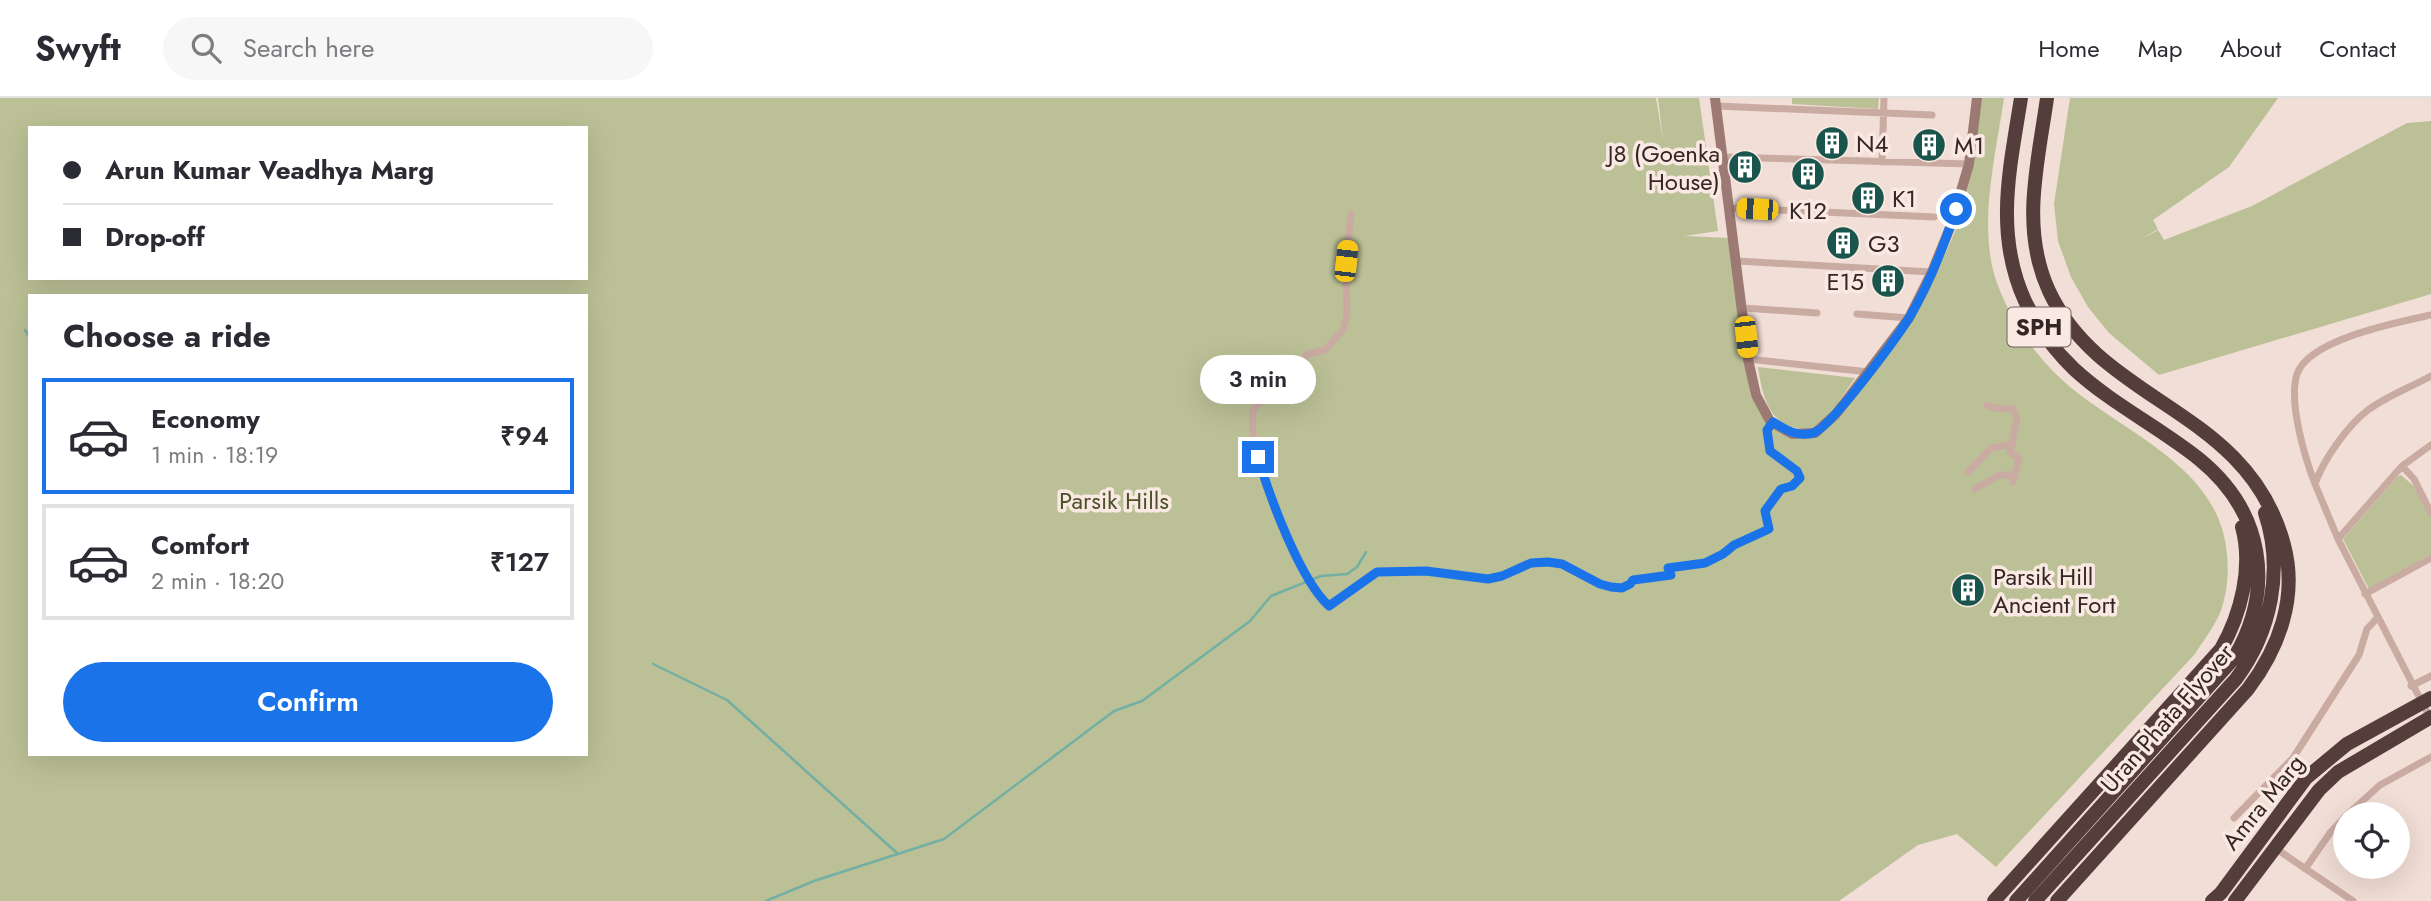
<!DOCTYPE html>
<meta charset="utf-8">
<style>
:root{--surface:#fff;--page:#f7f7f7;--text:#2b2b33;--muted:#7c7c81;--line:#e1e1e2;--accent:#1a73e8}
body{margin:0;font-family:Jost,sans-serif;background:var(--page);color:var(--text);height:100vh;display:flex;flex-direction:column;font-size:26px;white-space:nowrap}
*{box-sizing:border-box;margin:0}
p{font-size:23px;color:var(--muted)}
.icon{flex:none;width:38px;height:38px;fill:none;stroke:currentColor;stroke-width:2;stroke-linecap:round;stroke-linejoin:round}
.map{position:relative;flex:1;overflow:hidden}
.sheet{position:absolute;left:28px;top:196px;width:560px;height:462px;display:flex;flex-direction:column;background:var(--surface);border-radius:0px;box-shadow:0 7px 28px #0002}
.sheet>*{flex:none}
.top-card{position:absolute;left:28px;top:28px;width:560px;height:154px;border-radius:0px;box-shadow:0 7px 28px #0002;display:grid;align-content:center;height:154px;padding:0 35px;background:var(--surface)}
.controls{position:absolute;left:2333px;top:704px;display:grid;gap:14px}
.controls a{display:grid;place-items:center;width:77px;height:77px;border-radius:50%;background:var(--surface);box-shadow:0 7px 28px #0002;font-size:35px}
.end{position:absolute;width:32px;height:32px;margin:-16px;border:9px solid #1a73e8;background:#fff;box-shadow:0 0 0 4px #fff}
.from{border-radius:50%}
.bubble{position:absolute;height:49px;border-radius:24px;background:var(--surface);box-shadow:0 7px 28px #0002;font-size:23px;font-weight:600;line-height:49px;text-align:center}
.car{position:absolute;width:21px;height:42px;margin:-21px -10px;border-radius:9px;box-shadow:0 0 5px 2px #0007;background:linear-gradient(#f5c518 24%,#345 0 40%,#f5c518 0 76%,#345 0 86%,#f5c518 0)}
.top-card b{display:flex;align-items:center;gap:24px;height:66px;font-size:26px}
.top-card b+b{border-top:2px solid var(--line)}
.top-card i{width:18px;height:18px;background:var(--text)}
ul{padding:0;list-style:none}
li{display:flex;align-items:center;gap:21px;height:116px;margin:0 14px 10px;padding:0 21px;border:4px solid var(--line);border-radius:0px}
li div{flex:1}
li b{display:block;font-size:26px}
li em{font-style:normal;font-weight:600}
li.current{border-color:var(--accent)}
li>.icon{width:63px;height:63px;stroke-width:1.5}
h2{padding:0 35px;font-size:32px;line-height:84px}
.button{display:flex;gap:14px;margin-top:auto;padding:14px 35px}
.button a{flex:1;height:80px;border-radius:42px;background:var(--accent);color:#fff;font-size:28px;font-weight:600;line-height:80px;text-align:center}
header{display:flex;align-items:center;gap:42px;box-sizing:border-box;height:98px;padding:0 35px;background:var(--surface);border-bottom:2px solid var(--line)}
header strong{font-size:33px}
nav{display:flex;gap:38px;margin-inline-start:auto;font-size:24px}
.search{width:490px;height:63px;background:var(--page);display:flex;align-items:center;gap:18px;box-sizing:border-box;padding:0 24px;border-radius:38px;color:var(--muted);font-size:26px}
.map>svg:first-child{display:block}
</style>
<header>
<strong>Swyft</strong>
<div class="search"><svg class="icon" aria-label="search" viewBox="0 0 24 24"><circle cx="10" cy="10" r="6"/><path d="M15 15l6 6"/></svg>Search here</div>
<nav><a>Home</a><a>Map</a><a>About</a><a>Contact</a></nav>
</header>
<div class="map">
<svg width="2431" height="803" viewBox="0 0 2431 803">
<rect width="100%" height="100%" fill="#f1ded6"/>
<!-- green -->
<path fill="#bbc096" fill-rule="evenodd" d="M0 0H1656L1663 42 1658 0H1699L1718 133 1685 138 1729 140 1751 299 1788 340 1803 331C1769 329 1762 297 1758 269L1855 280 1838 305 1875 274 1937 175 1959 124 1975 0H2004C1996 56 1977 130 1997 185 2010 220 2030 251 2058 278 2116 334 2220 364 2227 457 2229 475 2227 497 2220 515 2214 529 2203 543 2195 556L1996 769 1957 736 1918 747 1839 803H0ZM30 30H586V180H30ZM30 198H586V656H30Z
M1792 0H1879L1878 11 1792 6Z
M2070 0H2278L2229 69 2153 122 2158 131 2140 142 2158 132 2164 142 2252 108 2407 25 2431 23V196L2159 277 2109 235 2088 209 2071 179 2058 143 2054 106Z
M2401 377 2415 389 2431 420V456L2369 491 2343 441 2397 379Z"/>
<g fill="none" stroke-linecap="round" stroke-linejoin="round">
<!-- stream -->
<path stroke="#74afa4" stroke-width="2.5" d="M25 232 30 240
M653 566 727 602 897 755
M766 803 814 783 944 741 1114 613 1142 603 1250 523 1271 498 1321 478 1347 476 1357 469 1366 454"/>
<!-- street -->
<path stroke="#c9aba2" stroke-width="7" d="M1717 8 1932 17
M1723 59 1969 66
M1882 64 1884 0
M1730 110 1934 119
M1351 116 1346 163 1347 217 1343 232 1325 252 1308 256 1253 312C1253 323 1252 335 1254 345 1261 383 1301 483 1329 508L1377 474 1426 473 1488 481 1502 479 1531 465 1548 464 1562 466 1600 486 1611 489 1622 490 1630 486 1633 482 1671 477 1668 470 1705 465 1723 456 1734 447 1769 431 1765 413 1781 391 1792 388 1800 380 1797 373 1770 353 1767 332 1773 324
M1738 163 1932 174
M1743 210 1817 215
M1857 216 1909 220
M1748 261 1869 274
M1987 307 1995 310 2013 311 2017 321 2010 354 2019 360 2013 384
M2402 368 2414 381 2431 415
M1968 374 1991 350 2013 346
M2315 386C2305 360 2288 304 2297 276 2309 241 2399 224 2431 217
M1975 391 1999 377H2015
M2338 441 2402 368 2431 347
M2365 496 2431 460
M2411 588 2431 578
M2430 620 2338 441 2315 386C2323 362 2348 327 2368 312 2387 298 2411 289 2431 278
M2348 716 2380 687 2431 659
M2234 720 2293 660 2359 557 2367 531 2377 520
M2275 750 2353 803
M2305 771 2330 735 2345 719"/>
<!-- secondary -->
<path stroke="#9c7973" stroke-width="10" d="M1715 0 1748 261 1756 297 1770 323 1792 336 1815 335 1836 316 1909 220 1932 174 1951 127 1969 66 1977 0"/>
<!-- highway -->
<path stroke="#553d3b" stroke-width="14" d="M2047 0C2038 65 2020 130 2049 193 2102 307 2248 310 2284 447 2298 499 2279 550 2248 591L2057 803
M1994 803 2221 551C2241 516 2253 469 2242 429
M2016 803 2234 560C2276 489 2263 413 2199 361 2159 329 2112 306 2074 271 2054 252 2037 228 2025 203 1994 135 2010 70 2021 0
M2035 803 2236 581C2271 534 2284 472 2265 415
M2212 803 2221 795 2306 680 2347 646 2431 600
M2235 803 2319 692 2338 674 2431 619"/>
</g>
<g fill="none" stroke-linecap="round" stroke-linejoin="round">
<!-- route -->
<path stroke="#1a73e8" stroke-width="9" d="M1258 359C1269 397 1300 482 1329 508L1377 474 1426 473 1488 481 1502 478 1531 465 1548 464 1562 466 1600 486 1611 489 1622 490 1630 486 1633 482 1671 477 1668 470 1705 465 1723 456 1734 447 1769 431 1765 413 1781 391 1792 388 1800 380 1797 373 1770 353 1767 332 1773 324C1786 332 1796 339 1813 335 1830 331 1897 239 1909 220 1929 187 1944 148 1956 111"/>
</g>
<!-- icons -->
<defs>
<g id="building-disc" transform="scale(1.75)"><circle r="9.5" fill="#19554c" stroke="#f9e9e2"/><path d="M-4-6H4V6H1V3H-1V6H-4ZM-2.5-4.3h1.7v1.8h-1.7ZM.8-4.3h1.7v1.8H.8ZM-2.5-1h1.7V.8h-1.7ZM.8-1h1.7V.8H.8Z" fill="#fff"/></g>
</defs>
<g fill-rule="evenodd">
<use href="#building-disc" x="1832" y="45"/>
<use href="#building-disc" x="1929" y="47"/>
<use href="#building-disc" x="1745" y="69"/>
<use href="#building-disc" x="1808" y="76"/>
<use href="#building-disc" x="1868" y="100"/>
<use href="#building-disc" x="1843" y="145"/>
<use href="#building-disc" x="1888" y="183"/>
<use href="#building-disc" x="1968" y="492"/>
</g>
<g text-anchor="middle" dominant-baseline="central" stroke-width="7" stroke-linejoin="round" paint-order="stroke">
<!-- shield labels -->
<rect fill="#f9e9e2" stroke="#6e605d" stroke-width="2" x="2007.5" y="209.5" width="63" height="39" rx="5"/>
<g font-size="23" font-weight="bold" fill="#332624">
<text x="2039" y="229">SPH</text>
</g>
<!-- poi labels -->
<g font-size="24" fill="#332624" stroke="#f9e9e2" text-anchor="start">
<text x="1856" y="45">N4</text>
<text x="1954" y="47">M1</text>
<text x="1720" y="55" text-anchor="end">J8 (Goenka<tspan x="1720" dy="28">House)</tspan></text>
<text x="1892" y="100">K1</text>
<text x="1808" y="112" text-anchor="middle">K12</text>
<text x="1868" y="145">G3</text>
<text x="1864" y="183" text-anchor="end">E15</text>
<text x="1993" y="478">Parsik Hill<tspan x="1993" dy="28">Ancient Fort</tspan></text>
</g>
<!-- park labels -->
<g font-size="24" fill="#4c5228" stroke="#f9e9e2">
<text x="1114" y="402">Parsik Hills</text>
</g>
<!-- street labels -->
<g font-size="24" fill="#332624" stroke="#f9e9e2">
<text transform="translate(2167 620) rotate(-49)">Uran Phata Flyover</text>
<text transform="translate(2263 704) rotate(-51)">Amra Marg</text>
</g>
</g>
</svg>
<div class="controls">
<a><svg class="icon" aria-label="locate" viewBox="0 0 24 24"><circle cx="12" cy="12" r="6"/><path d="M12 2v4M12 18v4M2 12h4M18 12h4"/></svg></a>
</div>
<i class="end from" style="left:1956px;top:111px"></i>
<i class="end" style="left:1258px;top:359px"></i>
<div class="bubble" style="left:1200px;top:257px;width:116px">3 min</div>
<i class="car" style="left:1757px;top:111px;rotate:273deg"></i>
<i class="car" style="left:1346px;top:163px;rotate:6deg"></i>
<i class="car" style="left:1746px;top:239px;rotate:174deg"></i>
<div class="top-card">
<b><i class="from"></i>Arun Kumar Veadhya Marg</b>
<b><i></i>Drop-off</b>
</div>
<section class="sheet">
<h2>Choose a ride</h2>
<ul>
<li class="current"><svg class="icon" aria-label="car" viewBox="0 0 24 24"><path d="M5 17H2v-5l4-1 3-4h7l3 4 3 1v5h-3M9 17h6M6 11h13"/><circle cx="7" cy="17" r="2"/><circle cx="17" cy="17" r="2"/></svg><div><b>Economy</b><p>1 min · 18:19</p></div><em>₹94</em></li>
<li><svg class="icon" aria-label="car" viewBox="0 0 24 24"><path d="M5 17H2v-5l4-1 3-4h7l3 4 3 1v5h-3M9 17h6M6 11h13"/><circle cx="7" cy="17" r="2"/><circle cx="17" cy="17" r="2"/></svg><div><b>Comfort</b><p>2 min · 18:20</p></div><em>₹127</em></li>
</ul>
<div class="button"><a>Confirm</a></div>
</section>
</div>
